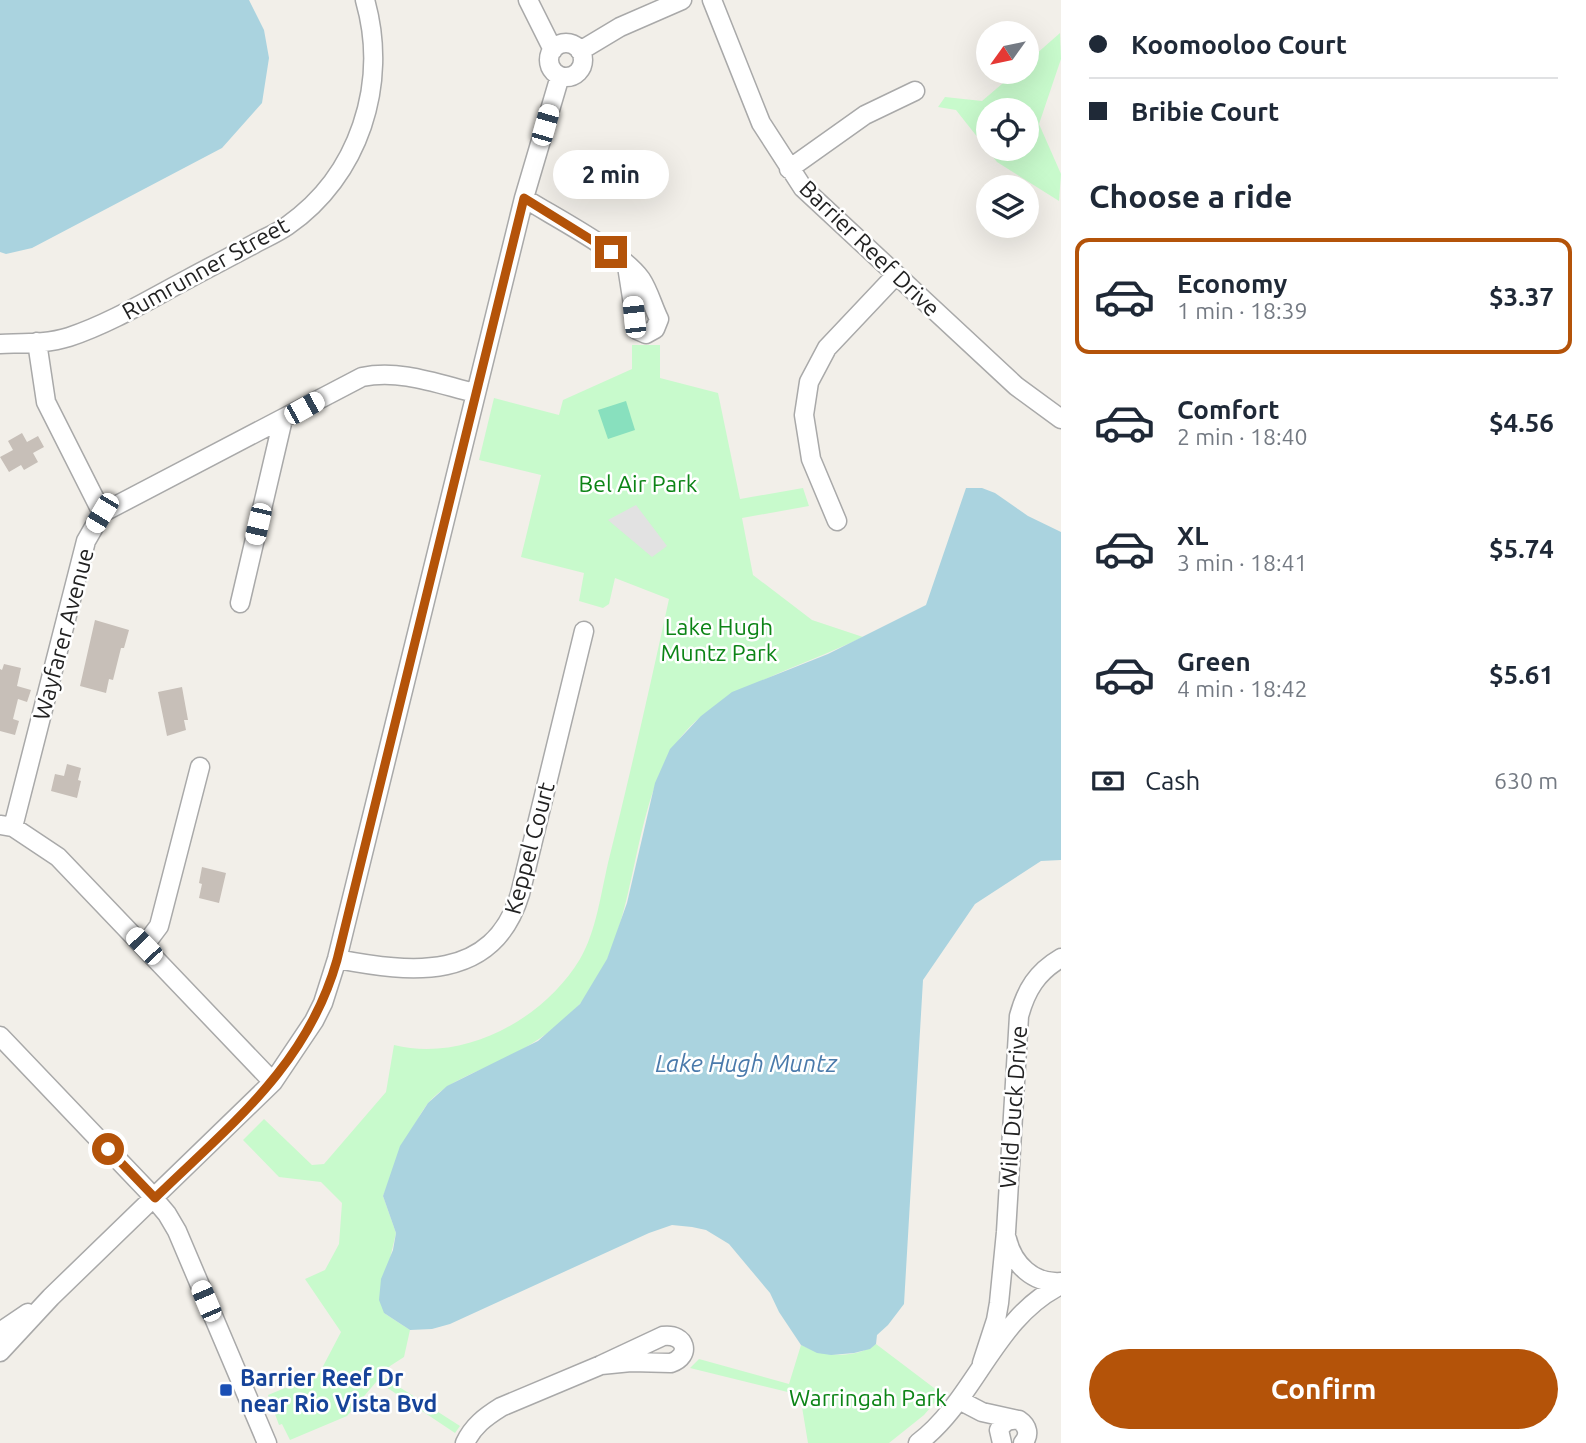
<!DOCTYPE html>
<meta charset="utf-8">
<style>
:root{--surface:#fff;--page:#f6f6f7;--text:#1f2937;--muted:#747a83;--line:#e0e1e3;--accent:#b45309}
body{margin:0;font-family:Ubuntu,sans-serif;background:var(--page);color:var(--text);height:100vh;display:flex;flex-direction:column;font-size:26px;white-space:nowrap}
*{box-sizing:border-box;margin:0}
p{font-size:23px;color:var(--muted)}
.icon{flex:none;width:38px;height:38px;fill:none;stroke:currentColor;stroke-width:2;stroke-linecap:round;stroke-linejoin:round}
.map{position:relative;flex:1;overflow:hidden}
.details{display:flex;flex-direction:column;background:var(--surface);width:525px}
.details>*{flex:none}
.banner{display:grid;align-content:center;height:154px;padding:0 28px;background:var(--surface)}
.needle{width:46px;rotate:237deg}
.tools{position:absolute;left:976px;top:21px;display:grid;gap:14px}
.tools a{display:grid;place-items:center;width:63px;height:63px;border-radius:50%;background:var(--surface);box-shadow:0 7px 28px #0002;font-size:35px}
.end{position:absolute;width:32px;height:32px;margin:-16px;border:9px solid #b45309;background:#fff;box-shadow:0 0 0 4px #fff}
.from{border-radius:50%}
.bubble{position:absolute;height:49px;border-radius:24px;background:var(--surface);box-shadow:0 7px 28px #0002;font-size:23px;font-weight:700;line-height:49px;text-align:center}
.car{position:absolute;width:21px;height:42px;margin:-21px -10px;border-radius:9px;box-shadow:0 0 5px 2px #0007;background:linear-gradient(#fff 24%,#345 0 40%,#fff 0 76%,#345 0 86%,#fff 0)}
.banner b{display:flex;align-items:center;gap:24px;height:66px;font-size:26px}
.banner b+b{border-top:2px solid var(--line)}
.banner i{width:18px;height:18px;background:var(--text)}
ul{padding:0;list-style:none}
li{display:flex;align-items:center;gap:21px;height:116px;margin:0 14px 10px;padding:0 14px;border:4px solid transparent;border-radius:14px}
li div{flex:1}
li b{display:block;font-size:26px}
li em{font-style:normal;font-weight:700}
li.active{border-color:var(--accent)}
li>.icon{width:63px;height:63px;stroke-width:1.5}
h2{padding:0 28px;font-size:32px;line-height:84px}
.pay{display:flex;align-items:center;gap:18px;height:77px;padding:0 28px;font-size:26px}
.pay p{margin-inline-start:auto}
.cta{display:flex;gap:14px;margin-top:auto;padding:14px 28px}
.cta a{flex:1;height:80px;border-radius:42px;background:var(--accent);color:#fff;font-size:28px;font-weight:700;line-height:80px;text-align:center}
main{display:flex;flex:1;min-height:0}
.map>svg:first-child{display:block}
</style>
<main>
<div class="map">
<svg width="1061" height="1443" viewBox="0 0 1061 1443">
<rect width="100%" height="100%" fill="#f2efe9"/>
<!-- park -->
<path fill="#c8facc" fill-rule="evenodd" d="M1060 33 1061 59 1039 124 1061 174 1059 201 997 162 956 110 938 107 945 97 982 101 1016 72H1027V62ZM1027 110V149H989V110Z
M632 345H660V378L718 393 740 499 803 488 809 506 742 518 753 575 812 620 863 637C810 663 750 679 702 716 622 778 649 924 580 1004 560 1026 534 1044 508 1057 481 1071 451 1079 430 1101 414 1118 394 1172 383 1196L396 1233 389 1263 384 1313 410 1330 404 1357 390 1366 382 1376 460 1426 455 1433 377 1381 347 1416 290 1440 282 1424 279 1425 268 1395 319 1374 341 1332 305 1279 325 1270 339 1244 342 1203 321 1182 279 1177 243 1140 264 1119 312 1165 324 1164 386 1092 394 1045C464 1063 544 1019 580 959 596 932 601 893 608 863 630 775 650 687 669 599L615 578 609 604 603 608 579 601 584 573 521 557 541 475 479 460 494 398 559 415 563 400 632 369Z
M876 1344 942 1394 924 1415 889 1443H808L800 1395 690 1368 699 1359 789 1384 801 1345C824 1356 853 1360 876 1344Z"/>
<!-- pitch -->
<path fill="#88e0be" d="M626 401 635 430 608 439 598 410Z"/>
<!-- parking -->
<path fill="#e2e2e2" d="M636 505 667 546 652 557 608 520Z"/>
<!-- water -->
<path fill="#aad3df" d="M0 0H249L264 30 269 58 262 103 222 148 32 248 6 254 0 252Z
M966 488H982L995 493 1028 516 1061 532V860L1041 861 975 904 923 980 904 1304 888 1325 877 1335 876 1344 870 1349 854 1353 831 1355 817 1353 801 1345 779 1312 770 1293 729 1244 706 1230 692 1227 672 1225 649 1233 450 1324 432 1329 410 1330 384 1313 379 1300 381 1279 393 1250 396 1233 383 1196 400 1146 428 1103 447 1086 538 1041 580 1004 607 959 627 903 655 783 670 749 701 716 732 692 828 654 926 605Z"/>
<!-- building -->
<path fill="#c7bfb8" d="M22 433 27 442 38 436 44 447 33 453 38 462 24 470 21 465 9 472 0 457 13 450 8 441Z
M95 620 129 630 124 648H121L113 680 109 679 106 693 80 686Z
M4 664 21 668 17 686 31 690 27 702 18 699 13 719 19 721 15 735 0 731V669L2 670Z
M182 687 188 720H184L186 730 167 736 158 692Z
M67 764 81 768 78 780 81 781 77 798 51 791 55 774 64 776Z
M202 867 226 873 219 903 199 898 202 884 199 883Z"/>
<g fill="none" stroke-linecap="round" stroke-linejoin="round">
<!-- minor casing -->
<g stroke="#a9a9a9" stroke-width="21">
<path id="minor" d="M528 0 553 50
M712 0 761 123 803 188 1016 386 1061 419
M549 60a17 17 0 1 1 34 0a17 17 0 1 1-34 0Z
M580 51 620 27 682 0
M789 169 865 115 915 91
M524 198C554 217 621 251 641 279 649 291 653 307 659 319L655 329 646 334 637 330 627 266
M37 342 46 402 102 513
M0 344C22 343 47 344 69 337 111 323 150 299 188 279 210 267 232 256 254 244 265 238 277 233 287 226 359 176 389 84 365 0
M837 521 811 459 804 415 809 382 827 348 896 275
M240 603 283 419
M0 825 13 827 58 857 273 1082
M13 827 86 541 102 513 362 377C400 369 438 384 475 393
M144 946 159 926 200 767
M337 959C411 973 493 983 520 894L584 631
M0 1036 146 1189 167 1214 177 1231 267 1443
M1007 1239C1013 1264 1033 1284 1061 1282
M0 1332 28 1313
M0 1352 51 1297 273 1082 314 1021 323 1003 337 959 524 198 560 76
M982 1363 996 1320 999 1303 1006 1232 1019 1016C1026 990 1037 972 1061 958
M959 1400 982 1412 1018 1420
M465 1443C473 1426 485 1417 501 1407L601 1365 663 1336C686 1333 692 1356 671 1363L631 1362 601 1365
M918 1443C976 1399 994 1318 1061 1285
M1002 1443 999 1430C1004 1421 1009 1419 1019 1420 1028 1426 1030 1435 1023 1443"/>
</g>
<!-- minor -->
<use href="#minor" stroke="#fff" stroke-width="18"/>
</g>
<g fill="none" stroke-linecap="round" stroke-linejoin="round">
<!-- route -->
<path stroke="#b45309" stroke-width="9" d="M108 1149 155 1198C231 1124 307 1066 337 960L524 198 611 252"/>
</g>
<!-- markers -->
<rect fill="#1a4fb4" stroke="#fff" stroke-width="2.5" x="219" y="1383" width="14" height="14" rx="3.5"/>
<g text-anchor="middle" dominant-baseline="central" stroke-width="5" stroke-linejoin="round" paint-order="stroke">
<!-- street labels -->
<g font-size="23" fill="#222" stroke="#fff">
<text transform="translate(870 248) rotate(44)">Barrier Reef Drive</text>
<text transform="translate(205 268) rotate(-29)">Rumrunner Street</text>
<text transform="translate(63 634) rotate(-75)">Wayfarer Avenue</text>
<text transform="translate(529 848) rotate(-75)">Keppel Court</text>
<text transform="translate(1013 1107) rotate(-86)">Wild Duck Drive</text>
</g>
<!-- park labels -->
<g font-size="23" fill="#0c8416" stroke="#fff">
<text x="638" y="483">Bel Air Park</text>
<text x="719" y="626">Lake Hugh<tspan x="719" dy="26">Muntz Park</tspan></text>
<text x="868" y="1397">Warringah Park</text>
</g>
<!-- transit labels -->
<g font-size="23" font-weight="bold" fill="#164399" stroke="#fff" text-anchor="start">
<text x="240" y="1377">Barrier Reef Dr<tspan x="240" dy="26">near Rio Vista Bvd</tspan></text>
</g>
<!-- water labels -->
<g font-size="24" font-style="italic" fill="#4a7aab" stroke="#fff">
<text x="746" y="1063">Lake Hugh Muntz</text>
</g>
</g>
</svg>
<div class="tools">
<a><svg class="needle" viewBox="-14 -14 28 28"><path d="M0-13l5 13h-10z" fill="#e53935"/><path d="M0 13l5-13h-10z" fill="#747a83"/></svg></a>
<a><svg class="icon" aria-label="locate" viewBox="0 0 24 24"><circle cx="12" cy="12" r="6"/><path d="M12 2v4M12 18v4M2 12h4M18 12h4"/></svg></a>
<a><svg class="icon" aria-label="layers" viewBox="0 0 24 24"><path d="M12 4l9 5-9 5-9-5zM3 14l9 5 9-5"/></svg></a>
</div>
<i class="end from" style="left:108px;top:1149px"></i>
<i class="end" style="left:611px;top:252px"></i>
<div class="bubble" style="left:553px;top:150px;width:116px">2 min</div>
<i class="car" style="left:545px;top:125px;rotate:16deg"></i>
<i class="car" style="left:634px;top:317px;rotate:354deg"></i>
<i class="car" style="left:304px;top:408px;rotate:61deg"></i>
<i class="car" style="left:102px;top:513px;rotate:211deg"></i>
<i class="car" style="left:258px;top:524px;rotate:193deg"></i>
<i class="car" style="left:144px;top:946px;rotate:316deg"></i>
<i class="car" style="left:206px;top:1301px;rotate:337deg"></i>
</div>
<section class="details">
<div class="banner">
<b><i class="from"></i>Koomooloo Court</b>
<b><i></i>Bribie Court</b>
</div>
<h2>Choose a ride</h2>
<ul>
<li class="active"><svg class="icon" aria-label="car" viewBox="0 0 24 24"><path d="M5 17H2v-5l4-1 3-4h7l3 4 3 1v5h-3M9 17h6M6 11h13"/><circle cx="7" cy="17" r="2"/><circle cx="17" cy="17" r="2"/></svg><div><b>Economy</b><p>1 min · 18:39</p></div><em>$3.37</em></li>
<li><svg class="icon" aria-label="car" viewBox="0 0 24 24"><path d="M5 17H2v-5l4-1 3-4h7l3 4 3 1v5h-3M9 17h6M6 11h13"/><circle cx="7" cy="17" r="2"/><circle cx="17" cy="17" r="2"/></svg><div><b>Comfort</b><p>2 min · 18:40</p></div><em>$4.56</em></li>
<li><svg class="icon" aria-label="car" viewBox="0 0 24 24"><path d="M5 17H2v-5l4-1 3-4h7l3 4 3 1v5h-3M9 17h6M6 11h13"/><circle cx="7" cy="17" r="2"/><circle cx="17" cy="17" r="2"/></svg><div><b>XL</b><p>3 min · 18:41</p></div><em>$5.74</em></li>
<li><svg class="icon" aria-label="car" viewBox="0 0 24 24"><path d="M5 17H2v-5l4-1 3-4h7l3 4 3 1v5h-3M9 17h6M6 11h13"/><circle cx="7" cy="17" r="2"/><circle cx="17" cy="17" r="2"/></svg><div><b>Green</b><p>4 min · 18:42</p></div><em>$5.61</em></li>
</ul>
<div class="pay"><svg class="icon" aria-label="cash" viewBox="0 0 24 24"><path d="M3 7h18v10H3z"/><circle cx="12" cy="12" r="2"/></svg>Cash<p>630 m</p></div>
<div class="cta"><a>Confirm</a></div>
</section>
</main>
